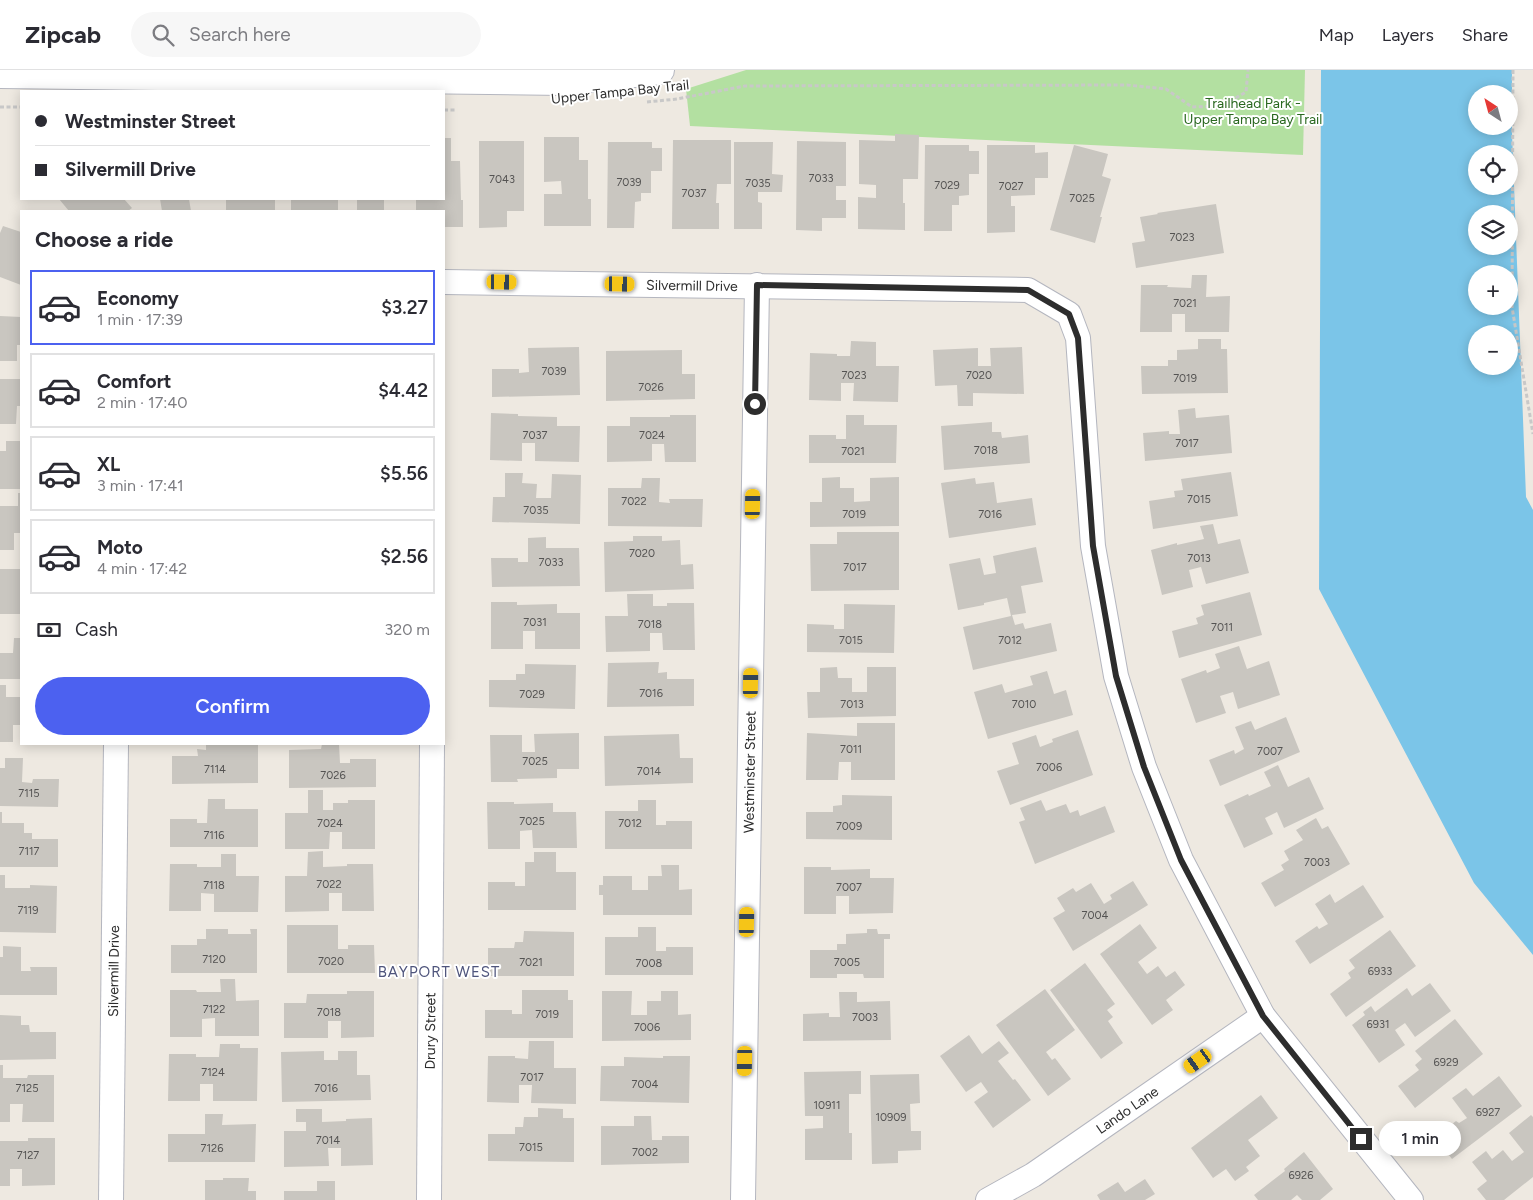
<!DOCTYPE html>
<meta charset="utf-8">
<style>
:root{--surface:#fff;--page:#f7f7f7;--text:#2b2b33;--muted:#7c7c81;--line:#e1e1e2;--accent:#4c61f0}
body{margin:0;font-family:Figtree,sans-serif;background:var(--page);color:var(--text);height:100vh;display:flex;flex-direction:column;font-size:19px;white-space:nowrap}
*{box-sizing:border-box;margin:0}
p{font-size:16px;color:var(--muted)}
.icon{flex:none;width:28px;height:28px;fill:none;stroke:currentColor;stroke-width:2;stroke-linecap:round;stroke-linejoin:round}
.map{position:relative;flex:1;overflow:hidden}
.details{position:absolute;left:20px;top:140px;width:425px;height:535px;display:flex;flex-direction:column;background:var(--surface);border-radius:0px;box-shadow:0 2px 12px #0003}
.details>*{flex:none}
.top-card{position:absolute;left:20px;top:20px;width:425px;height:110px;border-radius:0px;box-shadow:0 2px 12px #0003;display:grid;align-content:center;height:110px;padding:0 15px;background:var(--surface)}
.needle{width:32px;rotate:324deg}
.fabs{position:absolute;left:1468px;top:15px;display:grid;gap:10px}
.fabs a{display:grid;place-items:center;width:50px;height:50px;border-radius:50%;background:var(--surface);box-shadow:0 2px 12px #0003;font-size:25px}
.end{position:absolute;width:22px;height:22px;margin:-11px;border:6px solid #2d2d2d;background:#fff;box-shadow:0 0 0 2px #fff}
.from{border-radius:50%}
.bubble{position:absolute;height:35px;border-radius:18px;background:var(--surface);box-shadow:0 2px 12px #0003;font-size:16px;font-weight:600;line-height:35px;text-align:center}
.car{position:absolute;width:15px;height:30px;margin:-15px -8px;border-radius:6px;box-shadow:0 0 4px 1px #0007;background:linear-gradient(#f5c518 24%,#345 0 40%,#f5c518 0 76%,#345 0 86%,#f5c518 0)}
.top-card b{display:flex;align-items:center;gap:18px;height:48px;font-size:19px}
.top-card b+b{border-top:1px solid var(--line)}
.top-card i{width:12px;height:12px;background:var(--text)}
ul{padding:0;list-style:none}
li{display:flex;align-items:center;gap:15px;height:75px;margin:0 10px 8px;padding:0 5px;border:2px solid var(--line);border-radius:0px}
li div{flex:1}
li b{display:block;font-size:19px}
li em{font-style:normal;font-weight:600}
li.current{border-color:var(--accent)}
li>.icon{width:45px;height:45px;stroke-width:1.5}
h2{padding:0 15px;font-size:22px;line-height:60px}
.pay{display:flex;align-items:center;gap:12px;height:55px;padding:0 15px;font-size:19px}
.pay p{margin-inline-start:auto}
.primary-button{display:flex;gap:10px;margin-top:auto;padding:10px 15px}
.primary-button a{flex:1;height:58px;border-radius:30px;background:var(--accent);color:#fff;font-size:20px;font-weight:600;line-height:58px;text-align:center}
header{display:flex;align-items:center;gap:30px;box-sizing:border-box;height:70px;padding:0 25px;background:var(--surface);border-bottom:1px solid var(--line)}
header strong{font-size:24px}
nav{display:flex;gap:28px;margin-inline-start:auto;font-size:18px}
.search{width:350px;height:45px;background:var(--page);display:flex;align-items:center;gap:12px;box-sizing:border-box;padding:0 18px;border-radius:28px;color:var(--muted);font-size:19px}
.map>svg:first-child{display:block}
</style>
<header>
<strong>Zipcab</strong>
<div class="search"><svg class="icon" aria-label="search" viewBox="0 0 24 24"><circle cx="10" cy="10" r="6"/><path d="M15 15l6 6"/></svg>Search here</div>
<nav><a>Map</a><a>Layers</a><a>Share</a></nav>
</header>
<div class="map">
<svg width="1533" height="1130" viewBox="0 0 1533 1130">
<rect width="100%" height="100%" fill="#eee9e1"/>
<!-- green -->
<path fill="#b3e0a1" d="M746 0H1305L1303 85 690 56 686 19Z"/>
<!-- water -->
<path fill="#7bc5e8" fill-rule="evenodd" d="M1321 0H1512V63L1526 427 1533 440V885L1474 813 1319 519ZM1476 24H1509V56H1476ZM1476 84H1509V116H1476ZM1476 144H1509V176H1476ZM1476 204H1509V236H1476ZM1476 264H1509V296H1476Z"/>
<!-- building -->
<path fill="#c9c6c0" d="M895 64 919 65 918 109H903V133H905V160L858 159V127L876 128V115L859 114V70L895 71Z
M544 67H579V90H588V129H591V156H544V124H562L561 111 544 112Z
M444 68H451V91H460L461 130H463V157H444V141H416V129H444Z
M673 70H731V114H717L716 133H719V159H672Z
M479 71H524V141H507V157L479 158Z
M797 71 846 72V116H836V130H846V148H822V161L796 160Z
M608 72H652V78H662V101H651V123H641V131L635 132 634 158H607Z
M734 72H773L772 104 783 105 782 122H758V132L762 133V159H734Z
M925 75H969V81H979V104H969V125L959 126V135H952V161H924Z
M987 75H1035V83L1048 82V108H1035V125L1011 126V136H1015V162L987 163Z
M1074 75 1108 84 1102 106 1111 109 1100 147H1102L1095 173 1050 160Z
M59 129H124L132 138 128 141H69Z
M160 129H189L191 141H162Z
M226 129H275V141H226Z
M291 129H335L338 130V141H291Z
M357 129 384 130V141H357Z
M1216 134 1224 183 1136 198 1132 173 1145 171 1140 147 1158 144 1157 143Z
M3 156 21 162V215L0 207V163Z
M1192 205H1207L1206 227 1230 226 1229 262H1185V244H1172V262H1140L1141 215H1168L1167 217 1191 218Z
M0 246 21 247V275H17V291H0Z
M1198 269H1221V279H1227L1228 323 1142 324 1141 296H1168V290H1177V280L1198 279Z
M851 271 876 272V296H899L898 332 853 331 854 313H841V331L809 330 810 283 837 284V286H850Z
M579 277 580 325 492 327V299H519V303L529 302 528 278Z
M1022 277 1024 324 973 323V336H958L957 315 935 316 933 280 978 278V296H991L990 278Z
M682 280V304H695V329L606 331V281Z
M0 309H21V336H17L16 354H0Z
M1195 338 1196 348 1229 345 1232 383 1145 391 1143 363 1169 361V364H1180L1178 340Z
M491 343 518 344V346L557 347V356H580L579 392 535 391V373H522V391L490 390Z
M670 345H696V392H665L664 374H652V391L607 392V356H630V347H670Z
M846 345H864V355H897L896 393H809V365H836V369H846Z
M992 352V362H1001L1002 368 1028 365 1030 393 944 400 941 356Z
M6 371H21V419H0V381H6Z
M1231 402 1238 446 1153 459 1149 431 1175 427 1174 421 1183 420 1181 409Z
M505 403H523L522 413 537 414 536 428H551L552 404 581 405 580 454 492 452 493 427H505Z
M840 407V418H854V432L870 431V408L899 407V456L810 457V432H822V408Z
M642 408H660L659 432 670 433 669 429H703L702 457 608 456V418H641Z
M975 408 976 414 994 412 997 433 1032 428 1036 455 949 468 941 413Z
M18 423H21V463H14V480H0V436H18Z
M1213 454 1218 474 1240 469 1249 503 1206 514 1201 497 1189 500 1193 517 1162 525 1151 480 1177 473V475L1204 469 1200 456Z
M837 462H899V520L811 521 810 474H837Z
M633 466H662V471L680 470 681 495 693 494 694 519 605 522 604 472 633 471Z
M546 467V478H579L580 516 492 517 491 488H518V492H528V468Z
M1036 477 1043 512 1021 516 1026 543 1012 545 1015 555 1023 553 1025 559 1051 553 1057 581 973 600 963 557 1011 546 1007 528 984 533V535L958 540 949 494 980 488 984 505 996 503 993 486Z
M0 499H21V544H0Z
M1250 522 1262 565 1179 588 1172 561 1198 554 1196 548 1204 545 1201 535Z
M627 524H653V536H667V533H694L695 580H663L662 563H650V581L606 582 605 546H628Z
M491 532H517V535L557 534V543H580V579H535V561H523V579H491Z
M844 534 895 535 894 583 807 582V554L834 555V559H844Z
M14 568H21V609H0V583H13Z
M1239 576 1247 599 1269 591 1280 625 1238 639 1233 622 1220 626 1226 643 1196 653 1181 609 1206 600 1207 603 1220 598 1215 584Z
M659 592 658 603 667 602V609H694V636L607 637 608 593Z
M525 594 576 595 575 639 489 637V610H516V604H525Z
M837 597 838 608H852V622H867V597H896V646L808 648 807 622H820V598Z
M1047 601 1054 624 1066 620 1073 645 988 669 974 622 1002 614 1005 623 1033 615 1030 606Z
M0 615H6V627H21V655H13V672H0Z
M1286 647 1300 682 1220 716 1209 690 1234 680 1235 684 1244 679 1235 657 1251 651 1255 660Z
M857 653H895V710H851V692H839L838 710H806L807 663 857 666Z
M1078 660 1093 705 1010 735 997 701 1019 694 1012 673 1036 665 1040 677 1053 672 1052 669Z
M579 663V699H557V708L517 709 518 712H491L490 665H522V682H535L534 664Z
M679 664 680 688H693V713L605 716 604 666Z
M206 674H258V713L172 714V686H198L197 679 206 680Z
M322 674H339L340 693H350V689H376V717L289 718V680L321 679Z
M5 688H23L22 712 32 713 33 709H59L58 737 0 736V698H5Z
M1278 695 1288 717 1309 707 1324 739 1284 758 1277 742 1265 748 1273 764 1244 778 1224 735 1248 724 1249 726 1271 716 1264 702Z
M308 720H323V740H333V733H348V730H375V779H342V762H330L329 779H285V743H308Z
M842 725 892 726V770L806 769V742H833V736L842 735Z
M208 729H225V739H258V777H170V749H197V753H207Z
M638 730H656V755H666V751H692V779H605V741H638Z
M1041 730 1046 741 1066 734 1070 743 1078 740 1080 746 1105 736 1115 762 1035 794 1019 752 1025 750 1020 738Z
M487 732H514V734L553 733V742H576L577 778H533L532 760 520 761V779H488Z
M0 742H2V753H24V763H32V769H58V797H0Z
M1316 748 1322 759 1328 756 1350 794 1275 837 1261 813 1284 800 1281 795 1289 790 1284 781 1303 770 1296 760Z
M323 781V797L347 796V794H373L374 841H342V823H329V841L285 842V806H307L308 782Z
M534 782H556V802H576V840H488V812H515V816H525V792H534Z
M221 784H236V806H259L258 842H214V824L201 823V841H169L170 794H197V797H221Z
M661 795H679V820L692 819V845H603V825H599V815H603V806H632V820H648V806H662Z
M804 797H831V800L870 799V808H894L893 843 849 844V826H836V844H804Z
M0 805H5V818H30V815L57 816 56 863 0 862Z
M1133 811 1148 835 1073 881 1053 848 1065 841 1057 828 1073 818 1076 822 1091 813 1104 834 1112 829 1110 825Z
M1363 815 1384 847 1310 894 1295 871 1317 856 1319 859 1328 854 1315 834 1330 824 1335 833Z
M1140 854 1157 878 1138 892 1147 904 1158 896 1166 907 1175 901 1185 915 1166 930 1173 940 1152 955 1100 884Z
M287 855H338V879H348V875H374L375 903H287Z
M638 857H656V881H666V877H693V905H605V867H638Z
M206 859H228V864H251L250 859H257V903H171V875H197V869H206Z
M867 859H877L878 864H890V869H884V908H864L863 904H837V908H810V880H837V874H846V864L867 863Z
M1390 860 1416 896 1346 947 1330 924 1351 908 1348 903 1355 898 1349 890Z
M524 861 574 862V906H488V878H514L515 872H523Z
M3 876 21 877V901H31L30 897H57V925H0V887H3Z
M1085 893 1115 934 1107 940 1113 947 1108 951 1123 973 1101 989 1050 920Z
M220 909H235L236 931 259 930V966H215V948L202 949V967H170V920H196L197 922H221Z
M1430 913 1451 941 1415 967 1405 953 1395 960 1405 975 1379 993 1352 955 1365 945 1363 942 1371 936 1375 942 1407 918 1412 926Z
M1045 919 1075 960 1046 982 1052 990 1055 988 1071 1009 1048 1026 996 955Z
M522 920H568V930H573V968H485V940H512V944H522Z
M347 921H374V967L341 968V951H328V968H284V933H306L307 924H347Z
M602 921H632L631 945H647V931H661V921H678V945L691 944V970L602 971Z
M839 922H857V932L890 931 891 970 803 971V944L829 943V947H840Z
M0 945 21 946V955H29L30 962H56V989L0 990Z
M1455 949 1483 984 1415 1038 1398 1016 1419 1000 1415 995 1422 989 1415 981Z
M969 965 982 984 999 971 1009 983 998 991 1013 1010 1015 1009 1031 1030 993 1058 974 1032 988 1022 981 1012 966 1022 940 986Z
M529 971H554V998H576V1034L531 1033 532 1015H519V1033L487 1032 488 986H515V988L528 989Z
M220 974H240V978H258L257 1031H213V1014H200V1031H168L169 984H196V987H219Z
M324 981V990H338V981H357V1005H370L371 1030 282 1032 281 982Z
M663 986H690L689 1033 600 1031 601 996H624V987L663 988Z
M0 995H3V1008H27L28 1005H54V1052H22L23 1034H10V1052H0Z
M861 1001V1024H849V1063H852V1090H805V1059L823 1058V1046H805L804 1002Z
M919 1004 920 1033 910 1034 911 1061H921V1080L898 1081V1093L872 1094 870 1005Z
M1499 1006 1522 1036 1452 1089 1435 1067 1456 1051 1459 1053 1467 1048 1452 1028 1466 1018 1473 1026Z
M1261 1025 1278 1048 1248 1070 1260 1086 1246 1097 1249 1101 1235 1111 1226 1099 1213 1108 1191 1078Z
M538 1038 563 1039V1048H574V1092L488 1091V1064H515V1057H523L524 1047H538Z
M296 1039H322V1052L346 1051V1049L372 1048 373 1095 341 1096V1078H328L329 1096 284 1097V1061H306V1052H296Z
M205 1044H223L222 1055 256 1054 255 1092H168V1064H205Z
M1531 1045 1533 1047V1107L1504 1130H1486L1477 1119 1487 1111 1472 1092 1486 1081 1492 1089 1503 1080 1512 1091 1524 1082 1509 1063Z
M634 1046H651L652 1070H662V1066H689V1093L601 1095V1056H634Z
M28 1068H55V1115L22 1116V1099H10V1116H0V1071H28Z
M1304 1082 1333 1119 1320 1130H1302L1297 1125 1291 1130H1258L1254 1125 1285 1101 1284 1099Z
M223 1108H249L248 1121H256V1130H205V1110H223Z
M1145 1109 1155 1124 1145 1130H1100L1097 1125 1118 1112 1125 1122Z
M317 1111H335V1130H284V1121H317Z"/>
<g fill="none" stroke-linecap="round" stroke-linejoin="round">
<!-- minor casing -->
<g stroke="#b4b6bf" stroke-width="26">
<g id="minor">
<path id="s1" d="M444 212 1028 220 1069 244 1078 268 1093 476 1116 606 1144 697 1181 790 1263 946 1411 1130"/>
<path id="s2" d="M111 1130 116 674"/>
<path id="s3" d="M429 1130 432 674"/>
<path id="s4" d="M743 1130 757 215"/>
<path id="s5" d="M988 1130 1033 1105 1263 946"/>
</g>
</g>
<!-- tertiary casing -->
<g stroke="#b4b6bf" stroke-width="30">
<path id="tertiary" d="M0 4 564 11 660 0"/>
</g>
<!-- path -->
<path stroke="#c8c8c8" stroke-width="3" stroke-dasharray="4 2.5" stroke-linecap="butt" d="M1513 0 1512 237 1533 364
M647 32 677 29 745 16 1127 15 1166 19 1192 37 1222 36 1246 22 1248 0
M0 37H21
M444 40H457"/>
<!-- minor -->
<use href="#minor" stroke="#fff" stroke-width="24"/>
<!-- tertiary -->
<use href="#tertiary" stroke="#fff" stroke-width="28"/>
</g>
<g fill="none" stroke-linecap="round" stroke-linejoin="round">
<!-- route -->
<path stroke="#2d2d2d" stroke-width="6" d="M755 334 757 215 1028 220 1069 244 1078 268 1093 476 1116 606 1144 697 1181 790 1263 946 1361 1069"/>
</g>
<g text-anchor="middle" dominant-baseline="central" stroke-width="4" stroke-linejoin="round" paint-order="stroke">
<!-- number labels -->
<g font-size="11" fill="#545352">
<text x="821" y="108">7033</text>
<text x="502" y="109">7043</text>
<text x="629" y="112">7039</text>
<text x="758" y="113">7035</text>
<text x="947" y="115">7029</text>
<text x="1011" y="116">7027</text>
<text x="694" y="123">7037</text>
<text x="1082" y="128">7025</text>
<text x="1182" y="167">7023</text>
<text x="1185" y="233">7021</text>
<text x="554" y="301">7039</text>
<text x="854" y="305">7023</text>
<text x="979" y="305">7020</text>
<text x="1185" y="308">7019</text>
<text x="651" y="317">7026</text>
<text x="535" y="365">7037</text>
<text x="652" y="365">7024</text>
<text x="1187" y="373">7017</text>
<text x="986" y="380">7018</text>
<text x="853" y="381">7021</text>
<text x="1199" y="429">7015</text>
<text x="634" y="431">7022</text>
<text x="536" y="440">7035</text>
<text x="854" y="444">7019</text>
<text x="990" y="444">7016</text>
<text x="642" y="483">7020</text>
<text x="1199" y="488">7013</text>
<text x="551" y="492">7033</text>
<text x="855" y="497">7017</text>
<text x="535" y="552">7031</text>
<text x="650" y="554">7018</text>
<text x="1222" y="557">7011</text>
<text x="851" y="570">7015</text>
<text x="1010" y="570">7012</text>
<text x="651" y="623">7016</text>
<text x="532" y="624">7029</text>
<text x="852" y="634">7013</text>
<text x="1024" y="634">7010</text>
<text x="851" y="679">7011</text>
<text x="1270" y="681">7007</text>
<text x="535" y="691">7025</text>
<text x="1049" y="697">7006</text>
<text x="215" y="699">7114</text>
<text x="649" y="701">7014</text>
<text x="333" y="705">7026</text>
<text x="29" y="723">7115</text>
<text x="532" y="751">7025</text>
<text x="330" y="753">7024</text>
<text x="630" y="753">7012</text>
<text x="849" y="756">7009</text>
<text x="214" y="765">7116</text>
<text x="29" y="781">7117</text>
<text x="1317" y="792">7003</text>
<text x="329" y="814">7022</text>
<text x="214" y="815">7118</text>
<text x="849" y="817">7007</text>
<text x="28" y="840">7119</text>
<text x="1095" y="845">7004</text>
<text x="214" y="889">7120</text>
<text x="331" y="891">7020</text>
<text x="531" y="892">7021</text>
<text x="847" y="892">7005</text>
<text x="649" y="893">7008</text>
<text x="1380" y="901">6933</text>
<text x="214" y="939">7122</text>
<text x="329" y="942">7018</text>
<text x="547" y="944">7019</text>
<text x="865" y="947">7003</text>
<text x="1378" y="954">6931</text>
<text x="647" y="957">7006</text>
<text x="1446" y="992">6929</text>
<text x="213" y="1002">7124</text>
<text x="532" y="1007">7017</text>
<text x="645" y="1014">7004</text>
<text x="27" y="1018">7125</text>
<text x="326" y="1018">7016</text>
<text x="827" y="1035">10911</text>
<text x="1488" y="1042">6927</text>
<text x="891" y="1047">10909</text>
<text x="328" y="1070">7014</text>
<text x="531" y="1077">7015</text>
<text x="212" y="1078">7126</text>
<text x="645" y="1082">7002</text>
<text x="28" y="1085">7127</text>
<text x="1301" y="1105">6926</text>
</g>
<!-- street labels -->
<g font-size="14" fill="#2d2d2d" stroke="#fff">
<text transform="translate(620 22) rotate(-6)">Upper Tampa Bay Trail</text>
<text stroke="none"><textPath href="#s1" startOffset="248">Silvermill Drive</textPath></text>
<text stroke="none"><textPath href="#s4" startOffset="428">Westminster Street</textPath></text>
<text stroke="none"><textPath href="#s2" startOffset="229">Silvermill Drive</textPath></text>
<text stroke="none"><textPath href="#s3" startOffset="169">Drury Street</textPath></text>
<text stroke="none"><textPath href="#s5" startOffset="166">Lando Lane</textPath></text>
</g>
<!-- park labels -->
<g font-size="14" fill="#2a6820" stroke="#fff">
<text x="1253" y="33">Trailhead Park -<tspan x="1253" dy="16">Upper Tampa Bay Trail</tspan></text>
</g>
<!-- neighbourhood labels -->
<g font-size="15" letter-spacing="1" fill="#4f557c" stroke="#fff">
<text x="439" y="902">BAYPORT WEST</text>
</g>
</g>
</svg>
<div class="fabs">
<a><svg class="needle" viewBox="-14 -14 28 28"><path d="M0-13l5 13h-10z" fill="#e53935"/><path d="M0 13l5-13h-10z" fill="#7c7c81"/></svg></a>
<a><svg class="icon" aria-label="locate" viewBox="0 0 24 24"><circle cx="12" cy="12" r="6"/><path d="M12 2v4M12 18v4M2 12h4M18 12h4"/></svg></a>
<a><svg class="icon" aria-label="layers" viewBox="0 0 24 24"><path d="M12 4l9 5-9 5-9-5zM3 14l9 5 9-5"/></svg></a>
<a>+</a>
<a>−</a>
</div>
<i class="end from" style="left:755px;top:334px"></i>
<i class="end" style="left:1361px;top:1069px"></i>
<div class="bubble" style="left:1379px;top:1051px;width:82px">1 min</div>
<i class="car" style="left:502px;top:212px;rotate:91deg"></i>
<i class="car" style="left:620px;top:214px;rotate:91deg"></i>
<i class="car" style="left:753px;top:434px;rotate:1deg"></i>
<i class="car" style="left:751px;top:613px;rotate:1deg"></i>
<i class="car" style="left:747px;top:852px;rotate:1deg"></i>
<i class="car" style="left:745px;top:991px;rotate:181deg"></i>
<i class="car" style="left:1198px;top:991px;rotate:235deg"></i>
<div class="top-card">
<b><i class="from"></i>Westminster Street</b>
<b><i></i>Silvermill Drive</b>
</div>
<section class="details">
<h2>Choose a ride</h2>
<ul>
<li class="current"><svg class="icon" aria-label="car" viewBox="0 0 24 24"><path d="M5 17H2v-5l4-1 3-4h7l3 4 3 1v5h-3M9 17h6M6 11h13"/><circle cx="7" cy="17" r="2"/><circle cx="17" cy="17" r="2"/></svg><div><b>Economy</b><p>1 min · 17:39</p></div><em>$3.27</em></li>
<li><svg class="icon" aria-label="car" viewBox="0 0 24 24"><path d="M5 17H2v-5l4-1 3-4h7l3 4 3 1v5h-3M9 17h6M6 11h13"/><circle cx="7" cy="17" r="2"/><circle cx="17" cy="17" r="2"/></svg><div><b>Comfort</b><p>2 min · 17:40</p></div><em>$4.42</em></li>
<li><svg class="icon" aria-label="car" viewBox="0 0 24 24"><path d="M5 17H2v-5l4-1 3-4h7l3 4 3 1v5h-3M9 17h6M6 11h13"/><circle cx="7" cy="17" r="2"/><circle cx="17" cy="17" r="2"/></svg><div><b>XL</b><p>3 min · 17:41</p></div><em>$5.56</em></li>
<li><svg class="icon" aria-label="car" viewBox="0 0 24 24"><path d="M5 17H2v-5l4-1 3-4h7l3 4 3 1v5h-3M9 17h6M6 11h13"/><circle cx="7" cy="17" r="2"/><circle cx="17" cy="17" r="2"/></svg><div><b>Moto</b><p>4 min · 17:42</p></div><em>$2.56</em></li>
</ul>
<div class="pay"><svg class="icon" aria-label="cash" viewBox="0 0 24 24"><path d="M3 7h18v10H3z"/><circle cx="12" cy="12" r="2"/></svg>Cash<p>320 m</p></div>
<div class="primary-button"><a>Confirm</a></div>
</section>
</div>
